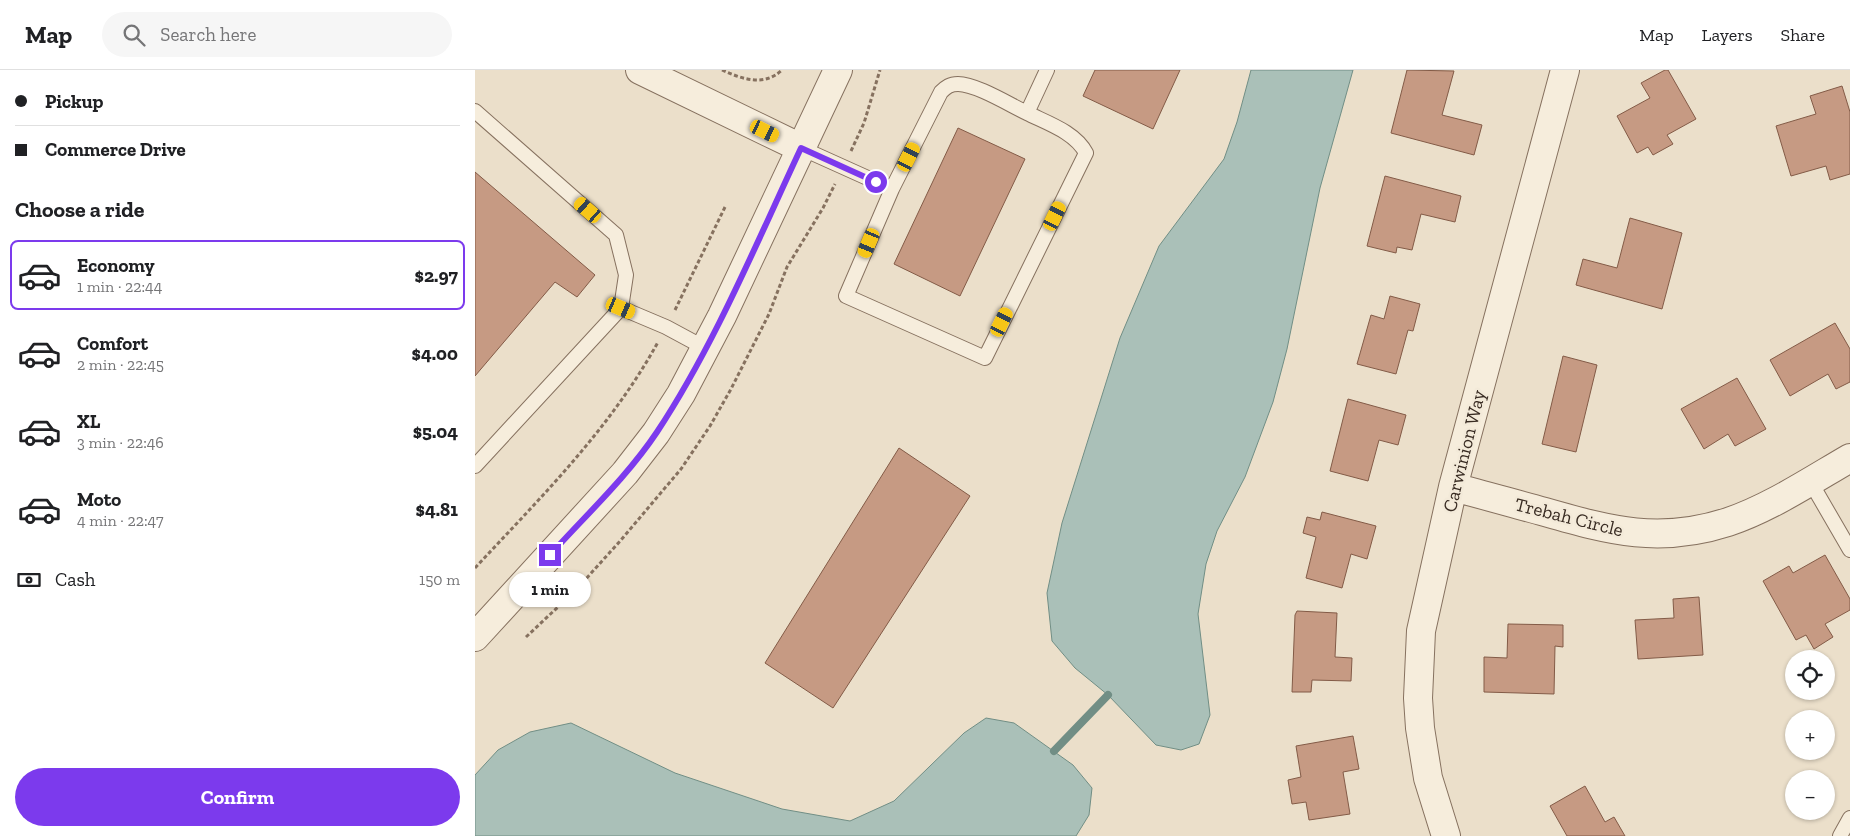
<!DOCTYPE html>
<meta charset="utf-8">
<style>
:root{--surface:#fff;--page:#f6f6f6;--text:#202124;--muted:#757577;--line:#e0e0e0;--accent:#7c3aed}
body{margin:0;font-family:"Zilla Slab",serif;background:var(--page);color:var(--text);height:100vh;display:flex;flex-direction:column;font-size:19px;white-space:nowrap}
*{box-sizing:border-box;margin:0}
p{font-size:16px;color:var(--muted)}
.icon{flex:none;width:28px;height:28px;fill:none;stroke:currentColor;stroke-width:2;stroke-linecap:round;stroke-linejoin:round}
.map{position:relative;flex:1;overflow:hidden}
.sheet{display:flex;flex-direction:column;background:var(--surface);width:475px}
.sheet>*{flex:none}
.guide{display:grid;align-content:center;height:110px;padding:0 15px;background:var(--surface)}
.tools{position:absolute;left:1310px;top:580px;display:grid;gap:10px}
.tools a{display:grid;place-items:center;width:50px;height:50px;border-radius:50%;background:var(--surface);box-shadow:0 1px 4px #0004;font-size:25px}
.end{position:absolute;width:22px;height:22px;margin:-11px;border:6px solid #7c3aed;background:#fff;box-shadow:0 0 0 2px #fff}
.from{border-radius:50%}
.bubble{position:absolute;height:35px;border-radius:18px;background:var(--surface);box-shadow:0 1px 4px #0004;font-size:16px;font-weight:700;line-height:35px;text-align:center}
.car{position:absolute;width:15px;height:30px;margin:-15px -8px;border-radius:6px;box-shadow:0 0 4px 1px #0007;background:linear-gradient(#f5c518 24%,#345 0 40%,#f5c518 0 76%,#345 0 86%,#f5c518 0)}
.guide b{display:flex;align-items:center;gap:18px;height:48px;font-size:19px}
.guide b+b{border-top:1px solid var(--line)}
.guide i{width:12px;height:12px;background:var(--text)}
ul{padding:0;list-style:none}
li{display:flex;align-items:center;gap:15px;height:70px;margin:0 10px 8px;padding:0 5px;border:2px solid transparent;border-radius:8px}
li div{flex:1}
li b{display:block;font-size:19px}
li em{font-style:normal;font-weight:700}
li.active{border-color:var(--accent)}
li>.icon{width:45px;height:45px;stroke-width:1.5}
h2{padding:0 15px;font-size:22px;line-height:60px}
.pay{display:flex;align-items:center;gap:12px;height:55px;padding:0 15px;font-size:19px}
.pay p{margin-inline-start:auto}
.primary-button{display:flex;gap:10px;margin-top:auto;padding:10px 15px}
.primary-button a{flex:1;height:58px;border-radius:30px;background:var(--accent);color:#fff;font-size:20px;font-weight:700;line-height:58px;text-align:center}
header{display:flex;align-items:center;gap:30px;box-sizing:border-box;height:70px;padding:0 25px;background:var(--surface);border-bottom:1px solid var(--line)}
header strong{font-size:24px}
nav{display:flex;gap:28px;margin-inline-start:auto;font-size:18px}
.search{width:350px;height:45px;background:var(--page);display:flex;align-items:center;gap:12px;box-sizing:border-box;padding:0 18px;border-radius:28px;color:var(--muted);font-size:19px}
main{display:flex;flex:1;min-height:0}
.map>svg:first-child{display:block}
</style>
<header>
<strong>Map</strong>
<div class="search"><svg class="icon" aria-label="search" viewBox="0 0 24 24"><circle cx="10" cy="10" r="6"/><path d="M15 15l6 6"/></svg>Search here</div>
<nav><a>Map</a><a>Layers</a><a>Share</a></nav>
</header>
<main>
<section class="sheet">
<div class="guide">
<b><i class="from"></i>Pickup</b>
<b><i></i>Commerce Drive</b>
</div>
<h2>Choose a ride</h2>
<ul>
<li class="active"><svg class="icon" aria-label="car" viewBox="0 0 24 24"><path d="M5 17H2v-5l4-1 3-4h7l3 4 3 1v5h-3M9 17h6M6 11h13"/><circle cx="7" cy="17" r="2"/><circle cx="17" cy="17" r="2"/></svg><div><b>Economy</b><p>1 min · 22:44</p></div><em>$2.97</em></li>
<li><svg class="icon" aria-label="car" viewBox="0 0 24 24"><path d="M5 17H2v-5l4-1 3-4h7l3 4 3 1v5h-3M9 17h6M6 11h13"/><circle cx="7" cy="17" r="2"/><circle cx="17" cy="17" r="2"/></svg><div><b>Comfort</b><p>2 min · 22:45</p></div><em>$4.00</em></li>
<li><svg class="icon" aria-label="car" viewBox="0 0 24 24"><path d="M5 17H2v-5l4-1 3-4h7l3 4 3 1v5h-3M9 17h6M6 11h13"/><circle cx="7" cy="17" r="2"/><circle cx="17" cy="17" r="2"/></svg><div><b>XL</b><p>3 min · 22:46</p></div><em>$5.04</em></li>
<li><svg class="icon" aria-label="car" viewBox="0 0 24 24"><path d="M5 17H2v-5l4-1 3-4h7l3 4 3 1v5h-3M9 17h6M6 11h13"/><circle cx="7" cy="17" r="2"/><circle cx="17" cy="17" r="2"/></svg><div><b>Moto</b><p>4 min · 22:47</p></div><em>$4.81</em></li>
</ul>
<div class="pay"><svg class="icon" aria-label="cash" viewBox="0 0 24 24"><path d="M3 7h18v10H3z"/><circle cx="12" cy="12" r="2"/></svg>Cash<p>150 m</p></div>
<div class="primary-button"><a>Confirm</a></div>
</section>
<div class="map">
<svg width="1375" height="766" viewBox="0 0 1375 766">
<rect width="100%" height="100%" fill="#ebdfca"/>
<!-- water -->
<path fill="#aac0b8" stroke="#718e85" d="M776 0H878L845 118 812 279 798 332 770 407 742 461 731 494 723 544 735 645 724 674 706 680 681 675 633 625 600 598 577 571 572 523 587 453 645 268 684 176 749 89 762 52Z
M511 648 539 653 598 695 617 718 614 745 601 766H0V705L23 680 55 662 96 653 200 703 307 739 375 751 419 731 489 663Z"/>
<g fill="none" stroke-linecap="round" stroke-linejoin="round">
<!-- stream -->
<path stroke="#718e85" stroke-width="8" d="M579 681 633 625"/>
</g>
<!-- building -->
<path fill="#c69a83" stroke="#835b47" d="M620 0H705L678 59 608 26Z
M932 0 979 1 967 45 1007 55 999 85 916 63Z
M1190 0H1193L1221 49 1192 65 1198 74 1178 85 1173 77 1162 83 1142 46 1175 28 1166 13Z
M1367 16 1375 42V104L1355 110 1351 96 1316 106 1301 56 1341 44 1335 26Z
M483 58 550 89 485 226 419 194Z
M0 102 120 205 102 227 80 212 0 306Z
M910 106 986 126 980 152 946 144 937 180 922 177 921 183 892 176Z
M1155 148 1207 163 1187 239 1101 215 1108 189 1142 198Z
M915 226 945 234 938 261 933 260 921 304 882 294 896 245 909 249Z
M1360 253 1375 279V312L1361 319 1353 304 1315 326 1295 290Z
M1088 286 1122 295 1101 382 1067 374Z
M1262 308 1291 359 1260 376 1253 364 1229 379 1206 339Z
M873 329 931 345 923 375 904 370 893 411 855 401Z
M424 378 495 426 358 638 290 593Z
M847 442 901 456 892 489 876 484 867 518 831 508 841 467 828 463 832 447 845 450Z
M1350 485 1375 529V540L1350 554 1358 567 1339 579 1331 565 1321 570 1288 511 1314 496 1318 503Z
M1224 527 1228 585 1163 589 1160 550 1199 548 1198 529Z
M822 541 862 543 860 587 877 588 876 611 837 610 836 622H817L820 545Z
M1033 554 1088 555V577L1080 576 1079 624 1009 622V587L1032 588Z
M878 666 884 699 868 702 875 744 834 750 831 732 817 734 813 710 826 707 821 676Z
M1110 716 1130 752 1139 747 1150 766H1092L1075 736Z"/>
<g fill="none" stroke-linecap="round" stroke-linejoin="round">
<!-- lane casing -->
<g stroke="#86715f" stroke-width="16">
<path id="lane" d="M0 41 141 165 151 205 146 238 191 257 230 278
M326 78 417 119 371 226 510 288 611 83C600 62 572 53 552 43L572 0
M417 119 466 22C471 17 475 14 483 14 501 14 535 35 552 43
M0 396 146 238
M1335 411 1375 480
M1365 766 1375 748"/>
</g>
<!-- street casing -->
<g stroke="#86715f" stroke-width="30">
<path id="street" d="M165 0 326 78
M978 417C1009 425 1040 434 1070 442 1136 461 1185 474 1253 452 1295 438 1337 410 1375 388
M0 567 150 403 181 363 206 324 247 246 363 0
M971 766 953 708 945 658 943 628 946 561 978 417 1090 0"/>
</g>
<!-- path -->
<path stroke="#86715f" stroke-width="3" stroke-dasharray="4 2.5" stroke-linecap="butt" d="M247 0C267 9 289 17 307 0
M376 81 389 53 405 0
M200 240 251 135
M0 498C66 427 136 358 183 272
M51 567 100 521 146 470 206 399 235 356 256 319 294 244 312 197 348 138 360 114"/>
<!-- lane -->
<use href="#lane" stroke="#f6eddc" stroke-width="14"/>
<!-- street -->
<use href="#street" stroke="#f6eddc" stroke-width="28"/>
</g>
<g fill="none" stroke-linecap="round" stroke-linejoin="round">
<!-- route -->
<path stroke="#7c3aed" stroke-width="6" d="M75 485C111 445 152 407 182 362 239 276 282 172 326 78L401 112"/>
</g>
<g text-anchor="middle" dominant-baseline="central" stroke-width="5" stroke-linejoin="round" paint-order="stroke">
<!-- street labels -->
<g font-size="19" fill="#382b22" stroke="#f3ead9">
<text transform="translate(989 381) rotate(-76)">Carwinion Way</text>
<text transform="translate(1094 447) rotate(14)">Trebah Circle</text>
</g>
</g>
</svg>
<div class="tools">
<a><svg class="icon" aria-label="locate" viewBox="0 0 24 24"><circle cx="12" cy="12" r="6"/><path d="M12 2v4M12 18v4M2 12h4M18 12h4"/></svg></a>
<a>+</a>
<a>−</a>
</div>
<i class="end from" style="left:401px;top:112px"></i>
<i class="end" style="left:75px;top:485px"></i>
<div class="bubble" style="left:34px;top:502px;width:82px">1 min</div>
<i class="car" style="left:290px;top:61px;rotate:116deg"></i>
<i class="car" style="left:434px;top:87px;rotate:27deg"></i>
<i class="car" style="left:113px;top:140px;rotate:311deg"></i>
<i class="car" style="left:580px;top:146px;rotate:26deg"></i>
<i class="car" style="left:394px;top:173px;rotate:203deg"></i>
<i class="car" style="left:146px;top:238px;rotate:113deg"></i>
<i class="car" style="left:527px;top:252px;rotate:26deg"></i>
</div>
</main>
